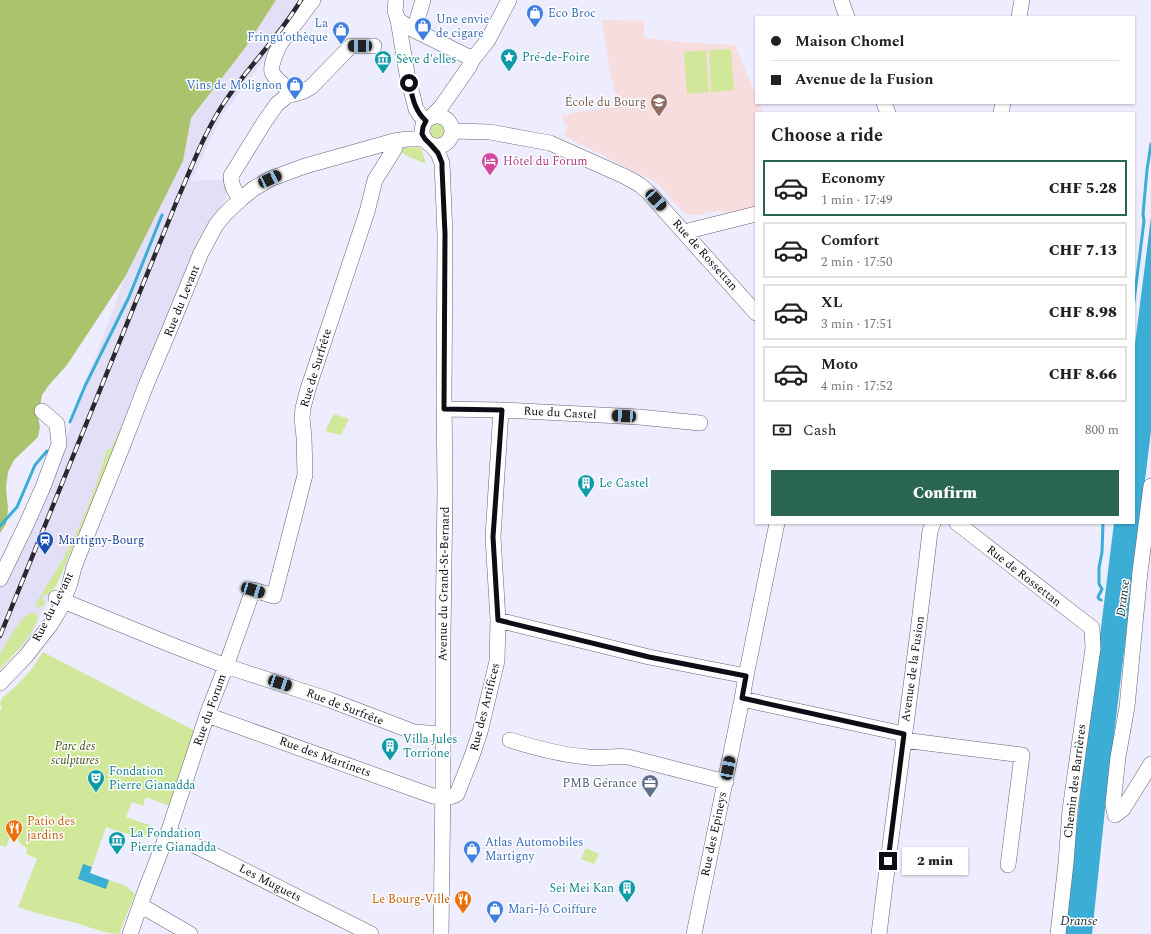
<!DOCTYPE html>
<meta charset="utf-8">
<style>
:root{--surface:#fff;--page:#f6f6f6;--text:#222;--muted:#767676;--line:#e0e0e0;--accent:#2a654f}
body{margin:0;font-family:Spectral,serif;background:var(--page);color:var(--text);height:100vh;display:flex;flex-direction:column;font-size:15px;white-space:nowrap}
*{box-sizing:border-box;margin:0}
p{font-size:13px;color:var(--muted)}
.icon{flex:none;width:22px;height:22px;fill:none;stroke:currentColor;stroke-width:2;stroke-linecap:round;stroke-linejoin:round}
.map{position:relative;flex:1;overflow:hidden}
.side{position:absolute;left:755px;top:112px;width:380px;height:412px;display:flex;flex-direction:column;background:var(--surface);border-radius:0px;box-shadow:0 1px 3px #0004}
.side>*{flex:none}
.guide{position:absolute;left:755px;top:16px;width:380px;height:88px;border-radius:0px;box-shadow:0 1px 3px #0004;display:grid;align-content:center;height:88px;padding:0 16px;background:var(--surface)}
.end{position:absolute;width:18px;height:18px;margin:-9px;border:5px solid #0e0d15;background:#fff;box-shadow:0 0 0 2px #fff}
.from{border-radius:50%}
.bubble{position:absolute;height:28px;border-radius:0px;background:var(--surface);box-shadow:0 1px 3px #0004;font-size:13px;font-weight:800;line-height:28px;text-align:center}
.car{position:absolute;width:12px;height:24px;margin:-12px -6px;border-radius:5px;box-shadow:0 0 3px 1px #0007;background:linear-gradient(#222 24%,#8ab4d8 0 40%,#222 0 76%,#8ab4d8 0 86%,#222 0)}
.guide b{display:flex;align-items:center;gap:14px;height:38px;font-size:15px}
.guide b+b{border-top:1px solid var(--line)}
.guide i{width:10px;height:10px;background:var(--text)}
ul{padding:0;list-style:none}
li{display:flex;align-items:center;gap:12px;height:56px;margin:0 8px 6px;padding:0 8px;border:2px solid var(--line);border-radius:0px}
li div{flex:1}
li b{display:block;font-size:15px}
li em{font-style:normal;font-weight:800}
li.on{border-color:var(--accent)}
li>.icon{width:36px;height:36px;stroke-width:1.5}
h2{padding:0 16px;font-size:18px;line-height:48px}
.pay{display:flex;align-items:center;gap:10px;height:44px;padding:0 16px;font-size:15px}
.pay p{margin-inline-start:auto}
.button{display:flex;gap:8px;margin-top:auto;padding:8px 16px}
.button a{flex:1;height:46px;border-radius:0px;background:var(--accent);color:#fff;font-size:16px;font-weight:800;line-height:46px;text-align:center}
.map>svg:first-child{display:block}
</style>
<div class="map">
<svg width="1151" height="934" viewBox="0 0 1151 934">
<rect width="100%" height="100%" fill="#eeecff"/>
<!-- built -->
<path fill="#e2dff7" d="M276 0H308L222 116 191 181 225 180 227 198 200 236 92 506 31 636 0 667V584L36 512 85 390 91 369 125 277 183 161 191 118 245 48Z"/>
<!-- education -->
<path fill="#f8dddf" d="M602 20 644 21V38L680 42 735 45 756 97V103H759L763 113H756V208L731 214 721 212 720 211 704 213V215H696V214L686 215 657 183 564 136 568 125 564 124 562 116 577 112 617 106 614 87 609 66Z"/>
<!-- green -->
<path fill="#d1e89b" d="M731 49 734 90 711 92 709 50Z
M706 50 709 92 687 94 684 52Z
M430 131a8 8 0 1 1 16 0a8 8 0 1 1-16 0Z
M417 147 422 150 426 164 407 156 401 152 403 148Z
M334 414 349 419 341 435 325 431Z
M122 424 123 425 87 514 58 582 51 594 43 595 42 598 46 603 41 607 39 608 35 606C43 590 54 575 63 559 82 524 97 487 107 449H111Z
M32 612 36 614 38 617C34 635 13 656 0 669V655L8 640 21 620Z
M43 652 197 732 169 806 146 797 143 806 132 802 126 817 152 826 149 834 143 839 106 827 90 873 126 886 135 894 119 934C105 934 90 927 76 923 57 918 37 914 18 907L37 859 26 854 27 850 26 847 21 845 17 838 19 834 18 831 13 830 6 847 0 845V710L2 708 0 704 2 698 16 686 31 670Z
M586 848 599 854 594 864 581 859Z"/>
<!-- forest -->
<path fill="#acc36e" d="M0 0H276L245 48 191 118 183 161 125 277 67 365 49 385 42 395 38 417 40 427 38 437 14 460 8 472 6 488 8 509 6 524 0 533Z"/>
<!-- water -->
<path fill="#3cadd5" d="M1151 217V431L1106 800 1092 934H1065L1079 805 1114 523H1134V352Z
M83 864 92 867 90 873 109 880 106 889 78 879Z"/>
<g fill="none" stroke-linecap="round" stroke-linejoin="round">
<!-- stream -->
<path stroke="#3cadd5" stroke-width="3" d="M1134 301 1144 221 1143 214 1147 170 1151 144
M70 422 85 386 129 297 162 215
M0 526 17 507 35 465 47 451
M1101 600 1099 599 1098 597 1102 589 1099 584V568L1102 552 1103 523"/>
<!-- minor casing -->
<g stroke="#666478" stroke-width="16">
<path id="minor" d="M396 0 395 11 398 20 407 74 416 109 420 115 426 121
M841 0 847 17
M1019 17 1022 0
M398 20 410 28 473 59
M414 30 423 0
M291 95C288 88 283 85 278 80 276 78 273 75 272 72 270 66 277 50 280 44L313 0
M884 103 888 113
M1001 113 1003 103
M422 131a15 15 0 1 1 30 0a15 15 0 1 1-30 0Z
M431 117 441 107 469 67 473 59 488 40 509 0
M453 131 490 132 550 143 626 177 640 185 647 191 756 313
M431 145 438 153 442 163 445 235 444 398 445 490 443 637V783L441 934
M241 199C234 191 231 185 231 176L265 121 277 104 287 96 304 91 311 87 351 46H374
M685 233 692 230 756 214
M444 409 501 410 639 417 700 423
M1151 486 1140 572 1127 707 1118 757 1113 804 1115 815 1123 809 1151 764
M957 523 1092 628 1093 648 1070 810 1066 863 1058 934
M0 579 27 523 43 487 59 444 57 424 42 411
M56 598 174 646 226 666 330 700 414 732 442 734
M498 620 649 657 746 676
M0 683 26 656 51 624 60 609 70 583 74 567 123 445 146 385 169 331 201 253 216 225 225 214 241 199 253 189 270 179 305 166 394 141 407 139H425
M742 699 904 734
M207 715 433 796C441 797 450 799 457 794L472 756 480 732 497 661 498 620 493 537 501 410
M510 740C535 748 562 755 588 757 602 759 615 755 628 757L726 782
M903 740 1022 755 1008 865
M168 832 371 934
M140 905 190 934
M130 934 146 889 169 830 207 715 226 666 253 590 274 596 305 475 304 437 302 418 303 408 308 389 367 212 375 180 395 148 394 141
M694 934 722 797 742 699 746 676 777 523
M879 934C895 800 915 666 930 531L933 523"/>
</g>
<!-- minor -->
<use href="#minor" stroke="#fff" stroke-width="15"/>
<!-- rail casing -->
<g stroke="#292831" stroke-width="4.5">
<path id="rail" d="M0 636 178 198C193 164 206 128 228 97 251 64 280 35 301 0"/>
</g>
<!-- rail -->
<use href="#rail" stroke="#fff" stroke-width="3" stroke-dasharray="9" stroke-linecap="butt"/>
</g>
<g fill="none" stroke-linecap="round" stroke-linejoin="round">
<!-- route -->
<path stroke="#0e0d15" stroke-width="5" d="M409 83C413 98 414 110 426 121L423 127 422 134 425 139 431 145 438 153 442 163V168L445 234 444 409 502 410 493 537 498 620 649 657 746 676 742 698 904 734 888 861"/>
</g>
<!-- icons -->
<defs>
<g id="shop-pin" transform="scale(0.9)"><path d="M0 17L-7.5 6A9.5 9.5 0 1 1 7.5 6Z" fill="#3f7fe0" stroke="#fff"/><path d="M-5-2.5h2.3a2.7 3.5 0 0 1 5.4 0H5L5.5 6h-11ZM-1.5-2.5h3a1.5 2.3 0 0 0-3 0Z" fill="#fff"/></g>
<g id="sight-pin" transform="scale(0.9)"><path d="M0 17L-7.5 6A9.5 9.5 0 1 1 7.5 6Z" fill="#0f9aa8" stroke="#fff"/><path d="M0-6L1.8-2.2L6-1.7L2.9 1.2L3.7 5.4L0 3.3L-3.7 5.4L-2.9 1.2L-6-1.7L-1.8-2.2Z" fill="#fff"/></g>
<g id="museum-pin" transform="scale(0.9)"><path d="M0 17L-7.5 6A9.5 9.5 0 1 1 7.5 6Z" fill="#0f9aa8" stroke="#fff"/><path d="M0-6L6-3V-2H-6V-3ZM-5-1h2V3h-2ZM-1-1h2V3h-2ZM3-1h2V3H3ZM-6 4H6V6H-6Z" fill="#fff"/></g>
<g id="school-pin" transform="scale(0.9)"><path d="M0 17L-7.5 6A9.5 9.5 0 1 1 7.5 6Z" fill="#8d6e63" stroke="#fff"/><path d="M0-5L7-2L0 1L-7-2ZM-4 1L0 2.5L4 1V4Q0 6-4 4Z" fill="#fff"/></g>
<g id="hotel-pin" transform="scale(0.9)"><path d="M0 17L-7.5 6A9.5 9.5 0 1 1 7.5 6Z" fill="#d1479c" stroke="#fff"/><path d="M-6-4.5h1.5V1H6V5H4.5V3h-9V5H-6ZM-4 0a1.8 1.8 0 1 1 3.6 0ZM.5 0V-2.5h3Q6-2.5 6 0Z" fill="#fff"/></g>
<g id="building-pin" transform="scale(0.9)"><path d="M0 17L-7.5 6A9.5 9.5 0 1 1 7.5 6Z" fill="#0f9aa8" stroke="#fff"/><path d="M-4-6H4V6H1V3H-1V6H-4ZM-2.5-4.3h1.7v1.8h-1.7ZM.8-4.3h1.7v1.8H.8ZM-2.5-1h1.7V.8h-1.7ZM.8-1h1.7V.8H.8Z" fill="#fff"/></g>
<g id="station-pin" transform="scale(0.9)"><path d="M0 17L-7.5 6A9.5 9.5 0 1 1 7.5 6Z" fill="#1a4fb4" stroke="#fff"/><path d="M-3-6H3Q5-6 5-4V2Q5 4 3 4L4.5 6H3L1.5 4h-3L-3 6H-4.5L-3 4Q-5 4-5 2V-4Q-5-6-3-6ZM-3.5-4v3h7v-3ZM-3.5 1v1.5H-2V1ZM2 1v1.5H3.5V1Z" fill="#fff"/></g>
<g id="theatre-pin" transform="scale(0.9)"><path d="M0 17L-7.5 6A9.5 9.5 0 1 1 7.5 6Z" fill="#0f9aa8" stroke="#fff"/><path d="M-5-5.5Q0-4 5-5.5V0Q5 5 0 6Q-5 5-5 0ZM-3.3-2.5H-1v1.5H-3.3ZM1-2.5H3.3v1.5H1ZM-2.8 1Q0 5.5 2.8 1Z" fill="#fff"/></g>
<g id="office-pin" transform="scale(0.9)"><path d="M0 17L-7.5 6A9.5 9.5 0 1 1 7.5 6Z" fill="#5c6f8a" stroke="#fff"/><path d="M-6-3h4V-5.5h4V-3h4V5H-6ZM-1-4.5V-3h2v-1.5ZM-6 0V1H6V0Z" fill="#fff"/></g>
<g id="restaurant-pin" transform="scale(0.9)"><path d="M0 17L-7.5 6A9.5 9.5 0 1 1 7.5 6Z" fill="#e8710a" stroke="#fff"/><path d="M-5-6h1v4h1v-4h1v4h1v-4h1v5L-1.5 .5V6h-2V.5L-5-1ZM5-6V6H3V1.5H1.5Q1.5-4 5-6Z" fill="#fff"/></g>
</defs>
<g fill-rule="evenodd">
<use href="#shop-pin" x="535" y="13"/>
<use href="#shop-pin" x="423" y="26"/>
<use href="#shop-pin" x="341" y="30"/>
<use href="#sight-pin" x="509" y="57"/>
<use href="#museum-pin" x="383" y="59"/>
<use href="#shop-pin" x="295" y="85"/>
<use href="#school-pin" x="659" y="102"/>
<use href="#hotel-pin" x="490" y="161"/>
<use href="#building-pin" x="586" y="483"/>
<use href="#station-pin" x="45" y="540"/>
<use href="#building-pin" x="390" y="746"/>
<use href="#theatre-pin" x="96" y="778"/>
<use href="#office-pin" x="650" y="783"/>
<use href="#restaurant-pin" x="14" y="828"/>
<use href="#museum-pin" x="117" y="840"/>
<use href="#shop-pin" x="472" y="849"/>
<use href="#building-pin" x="627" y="888"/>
<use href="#restaurant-pin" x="463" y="899"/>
<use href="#shop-pin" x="495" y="909"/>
</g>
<g text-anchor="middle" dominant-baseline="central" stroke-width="3" stroke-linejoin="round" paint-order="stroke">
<!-- shop labels -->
<g font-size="12" fill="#366cbe" stroke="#fff" text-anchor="start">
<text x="548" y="13">Eco Broc</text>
<text x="436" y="19">Une envie<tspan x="436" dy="14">de cigare</tspan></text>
<text x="328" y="23" text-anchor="end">La<tspan x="328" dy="14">Fringu’othèque</tspan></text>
<text x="282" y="85" text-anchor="end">Vins de Molignon</text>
<text x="485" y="842">Atlas Automobiles<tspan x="485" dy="14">Martigny</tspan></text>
<text x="508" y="909">Mari-Jô Coiffure</text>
</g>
<!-- culture labels -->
<g font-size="12" fill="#0d838f" stroke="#fff" text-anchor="start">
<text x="522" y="57">Pré-de-Foire</text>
<text x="396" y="59">Sève d'elles</text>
<text x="599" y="483">Le Castel</text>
<text x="403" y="739">Villa Jules<tspan x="403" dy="14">Torrione</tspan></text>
<text x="109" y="771">Fondation<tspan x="109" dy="14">Pierre Gianadda</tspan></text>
<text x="130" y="833">La Fondation<tspan x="130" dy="14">Pierre Gianadda</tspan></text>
<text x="614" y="888" text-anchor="end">Sei Mei Kan</text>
</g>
<!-- education labels -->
<g font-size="12" fill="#785e54" stroke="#fff" text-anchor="end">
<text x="646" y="102">École du Bourg</text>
</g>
<!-- hotel labels -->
<g font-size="12" fill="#b23c85" stroke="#fff" text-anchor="start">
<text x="503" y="161">Hôtel du Forum</text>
</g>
<!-- street labels -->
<g font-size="12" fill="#0e0d15" stroke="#fff">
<text transform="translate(705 255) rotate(48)">Rue de Rossettan</text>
<text transform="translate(182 301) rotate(-68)">Rue du Levant</text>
<text transform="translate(316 368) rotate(-73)">Rue de Surfrête</text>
<text transform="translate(560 413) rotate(3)">Rue du Castel</text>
<text transform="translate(1024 576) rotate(38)">Rue de Rossettan</text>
<text transform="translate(444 584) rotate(-89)">Avenue du Grand-St-Bernard</text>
<text transform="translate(53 607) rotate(-63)">Rue du Levant</text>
<text transform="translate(913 669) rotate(-82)">Avenue de la Fusion</text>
<text transform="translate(345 707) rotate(21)">Rue de Surfrête</text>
<text transform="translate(485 707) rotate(-76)">Rue des Artifices</text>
<text transform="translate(210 710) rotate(-70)">Rue du Forum</text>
<text transform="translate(325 757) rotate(20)">Rue des Martinets</text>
<text transform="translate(1075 781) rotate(-83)">Chemin des Barrières</text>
<text transform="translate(714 834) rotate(-78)">Rue des Epineys</text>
<text transform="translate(270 883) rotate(27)">Les Muguets</text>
</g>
<!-- transit labels -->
<g font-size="12" fill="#164399" stroke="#fff" text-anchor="start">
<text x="58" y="540">Martigny-Bourg</text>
</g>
<!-- park labels -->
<g font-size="12" font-style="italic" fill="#3f4e0e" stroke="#fff">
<text x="75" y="746">Parc des<tspan x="75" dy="14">sculptures</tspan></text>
</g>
<!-- service labels -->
<g font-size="12" fill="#4e5e75" stroke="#fff" text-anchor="end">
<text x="637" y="783">PMB Gérance</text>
</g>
<!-- food labels -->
<g font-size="12" fill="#c56008" stroke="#fff" text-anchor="start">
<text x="27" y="821">Patio des<tspan x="27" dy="14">jardins</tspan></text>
<text x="450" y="899" text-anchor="end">Le Bourg-Ville</text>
</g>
<!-- water labels -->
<g font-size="13" font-style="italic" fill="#192d35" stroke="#fff">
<text transform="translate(1123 598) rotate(-83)">Dranse</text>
<text x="1079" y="921">Dranse</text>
</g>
</g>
</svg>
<i class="end from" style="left:409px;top:83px"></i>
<i class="end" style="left:888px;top:861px"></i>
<div class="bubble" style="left:902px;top:847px;width:66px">2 min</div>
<i class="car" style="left:360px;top:46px;rotate:270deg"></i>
<i class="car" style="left:270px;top:179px;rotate:65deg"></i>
<i class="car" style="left:656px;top:200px;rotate:138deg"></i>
<i class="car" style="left:624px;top:416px;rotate:273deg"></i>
<i class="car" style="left:253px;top:590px;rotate:107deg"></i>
<i class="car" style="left:280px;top:683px;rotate:108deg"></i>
<i class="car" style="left:728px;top:768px;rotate:11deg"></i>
<div class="guide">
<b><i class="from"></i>Maison Chomel</b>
<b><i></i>Avenue de la Fusion</b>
</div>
<section class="side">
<h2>Choose a ride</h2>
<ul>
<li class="on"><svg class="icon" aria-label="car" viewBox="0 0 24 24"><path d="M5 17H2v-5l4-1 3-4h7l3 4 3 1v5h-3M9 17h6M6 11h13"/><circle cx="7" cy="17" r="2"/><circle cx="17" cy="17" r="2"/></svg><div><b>Economy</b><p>1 min · 17:49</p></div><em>CHF 5.28</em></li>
<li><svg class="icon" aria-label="car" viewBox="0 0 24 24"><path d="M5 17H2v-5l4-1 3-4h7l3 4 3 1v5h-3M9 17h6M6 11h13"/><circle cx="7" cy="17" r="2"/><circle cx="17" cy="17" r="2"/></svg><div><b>Comfort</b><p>2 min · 17:50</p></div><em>CHF 7.13</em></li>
<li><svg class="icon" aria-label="car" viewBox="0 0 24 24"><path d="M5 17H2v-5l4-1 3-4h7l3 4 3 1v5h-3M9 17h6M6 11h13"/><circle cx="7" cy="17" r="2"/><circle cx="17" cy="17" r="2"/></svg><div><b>XL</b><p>3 min · 17:51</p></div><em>CHF 8.98</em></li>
<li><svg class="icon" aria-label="car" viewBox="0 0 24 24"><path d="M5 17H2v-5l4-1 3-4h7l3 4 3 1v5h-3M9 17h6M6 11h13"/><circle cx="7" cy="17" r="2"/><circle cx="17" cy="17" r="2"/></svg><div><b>Moto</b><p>4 min · 17:52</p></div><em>CHF 8.66</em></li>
</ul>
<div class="pay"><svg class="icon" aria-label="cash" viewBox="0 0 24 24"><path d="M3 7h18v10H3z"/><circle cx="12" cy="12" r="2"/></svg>Cash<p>800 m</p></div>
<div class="button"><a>Confirm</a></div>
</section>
</div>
